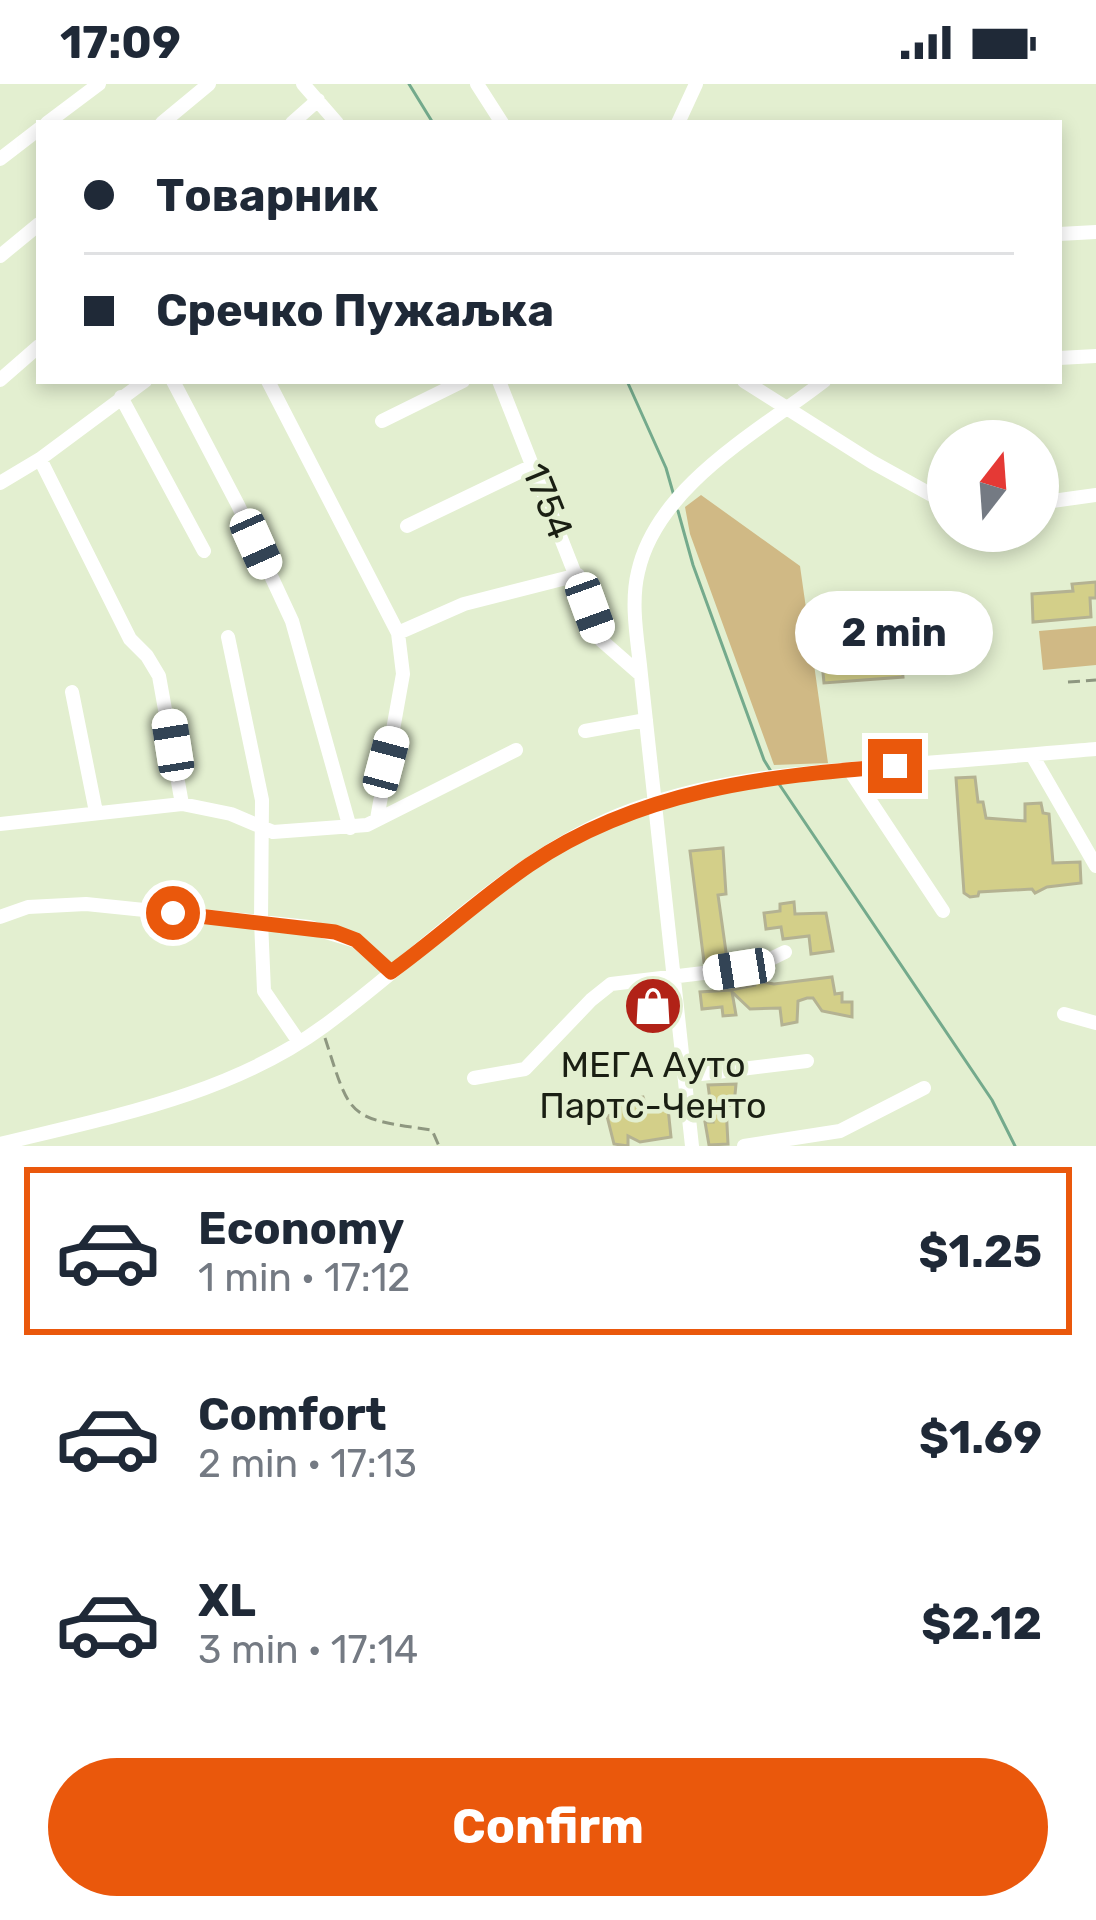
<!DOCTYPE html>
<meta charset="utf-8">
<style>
:root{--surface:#fff;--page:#f6f6f7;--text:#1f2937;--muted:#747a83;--line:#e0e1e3;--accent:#ea580c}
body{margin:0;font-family:Rubik,sans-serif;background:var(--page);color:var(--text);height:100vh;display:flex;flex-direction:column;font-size:45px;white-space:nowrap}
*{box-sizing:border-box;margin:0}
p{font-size:39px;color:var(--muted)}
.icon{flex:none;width:66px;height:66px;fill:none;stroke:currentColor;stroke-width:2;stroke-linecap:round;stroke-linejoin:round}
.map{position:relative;height:1062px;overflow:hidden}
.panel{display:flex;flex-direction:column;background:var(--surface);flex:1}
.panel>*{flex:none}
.guide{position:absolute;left:36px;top:36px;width:1026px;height:264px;border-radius:0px;box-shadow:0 6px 18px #0003;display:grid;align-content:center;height:264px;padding:0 48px;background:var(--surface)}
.needle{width:78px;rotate:17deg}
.buttons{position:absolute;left:927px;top:336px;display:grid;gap:24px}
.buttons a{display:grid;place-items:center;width:132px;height:132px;border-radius:50%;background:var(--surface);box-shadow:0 6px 18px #0003;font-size:60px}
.end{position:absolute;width:54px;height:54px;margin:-27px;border:15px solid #ea580c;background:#fff;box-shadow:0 0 0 6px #fff}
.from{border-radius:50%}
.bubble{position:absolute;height:84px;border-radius:42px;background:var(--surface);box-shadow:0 6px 18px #0003;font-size:39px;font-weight:700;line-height:84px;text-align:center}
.car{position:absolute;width:36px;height:72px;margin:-36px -18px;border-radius:15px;box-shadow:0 0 9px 3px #0007;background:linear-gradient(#fff 24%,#345 0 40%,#fff 0 76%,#345 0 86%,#fff 0)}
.guide b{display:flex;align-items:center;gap:42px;height:114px;font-size:45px}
.guide b+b{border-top:3px solid var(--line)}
.guide i{width:30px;height:30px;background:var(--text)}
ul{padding:21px 0 0;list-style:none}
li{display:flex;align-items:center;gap:36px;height:168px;margin:0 24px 18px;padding:0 24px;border:6px solid transparent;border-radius:0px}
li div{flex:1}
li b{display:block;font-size:45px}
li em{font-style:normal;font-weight:700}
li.active{border-color:var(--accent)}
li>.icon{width:108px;height:108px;stroke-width:1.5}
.button{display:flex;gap:24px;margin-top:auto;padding:24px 48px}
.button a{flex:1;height:138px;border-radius:72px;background:var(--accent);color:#fff;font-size:48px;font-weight:700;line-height:138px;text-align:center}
.status{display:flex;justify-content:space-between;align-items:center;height:84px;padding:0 60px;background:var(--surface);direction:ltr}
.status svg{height:33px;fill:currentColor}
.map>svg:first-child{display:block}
</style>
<div class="status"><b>17:09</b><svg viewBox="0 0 49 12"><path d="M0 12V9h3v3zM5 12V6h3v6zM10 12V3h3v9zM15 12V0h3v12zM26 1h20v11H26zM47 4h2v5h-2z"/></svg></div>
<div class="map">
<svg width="1096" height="1062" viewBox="0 0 1096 1062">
<rect width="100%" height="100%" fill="#e3efd0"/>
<!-- green -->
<path fill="#d0b985" d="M701 411 800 482 828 679 774 681 690 450 685 423Z
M1096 542V581L1043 586 1039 547Z"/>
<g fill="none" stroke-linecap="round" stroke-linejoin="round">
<!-- stream -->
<path stroke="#74aa8c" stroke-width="3" d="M409 0 433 39
M627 297 666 384 674 412
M678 427 693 481 764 676 772 689
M777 697 992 1016 1015 1062"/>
</g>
<!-- building -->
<path fill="#d3cf89" stroke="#b4b292" stroke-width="3" d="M1096 498V514H1090L1091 533 1033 538 1032 510 1073 507 1072 500Z
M899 542 903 593 824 599 819 548Z
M975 693 978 718H983L986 734 1025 737V720L1041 719 1043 729 1049 730 1053 779 1080 778 1081 799 1047 803 1035 809 1032 805 979 808 978 812 970 813 964 809 956 694Z
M723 764 726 810 718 811 727 875 704 878 690 767Z
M794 818 795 830 826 829 833 867 811 870 809 852 783 855 781 843 766 845 764 829 780 827V820Z
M832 893 835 910 842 909V918H852V933L822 927 813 914H807L798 917 797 938 782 941 780 924 750 925 732 908 736 931 723 932 722 923 702 925 700 908 731 906 755 901 756 897 774 900Z
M736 1000 734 1021 726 1022 728 1060 709 1061 705 1038H713L708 1001Z
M643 1013 646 1022 668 1024 671 1053 640 1058 628 1052V1062L614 1060 607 1032 619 1029 618 1018Z"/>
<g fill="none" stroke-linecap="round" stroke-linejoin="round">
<!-- path -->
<path stroke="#8e9780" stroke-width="3" stroke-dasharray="12 6" stroke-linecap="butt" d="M1068 598 1096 596
M325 954C351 1034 346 1034 432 1046L439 1062"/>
<!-- minor -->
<path stroke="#fff" stroke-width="14" d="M303 0 337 39
M477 0 502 39
M47 39 99 0
M162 39 209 0
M292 39 318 16
M678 39 696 0
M0 75 39 45
M1059 150 1096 148
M0 172 39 140
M1059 274 1096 272
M0 296 39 262
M173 297 238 421 292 537 350 744
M268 297 398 549 403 590 377 735
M499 297 601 556 641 591
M744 297 872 378 948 420
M121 313 204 467
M382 337 463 297
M40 375 130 555 147 572 159 592 182 720
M0 399 40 375 145 297
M1038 419 1096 411
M407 442 534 381
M398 549 464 520 578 491
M228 553 262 716 261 837 264 907 299 958
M72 608 96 728
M585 647 646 636
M1032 671 1096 782
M849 685 943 827
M0 740 182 720 231 730 273 748 367 741 516 666
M0 833 28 823 86 820 309 843 356 857 391 888
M1064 930 1096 939
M685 992 807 977
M474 994 525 985 591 916 611 900 754 883 785 868
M0 1060C110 1033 230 1011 324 942 420 872 507 777 619 731 704 696 796 689 887 682 957 677 1026 671 1096 665
M692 1062 641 591C638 558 630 521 638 488 657 402 758 348 824 297
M744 1062 840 1047 924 1004"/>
</g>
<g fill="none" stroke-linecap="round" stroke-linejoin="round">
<!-- route -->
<path stroke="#ea580c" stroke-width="15" d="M173 829 335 848 356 856 391 888C438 854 481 814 529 781 639 706 765 692 895 682"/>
</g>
<!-- icons -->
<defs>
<g id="shop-disc" transform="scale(3)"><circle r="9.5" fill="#b12217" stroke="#e3efd0"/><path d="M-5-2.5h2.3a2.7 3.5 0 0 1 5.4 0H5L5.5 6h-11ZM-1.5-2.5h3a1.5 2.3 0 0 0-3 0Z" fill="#fff"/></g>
</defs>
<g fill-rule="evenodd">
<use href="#shop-disc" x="653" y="922"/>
</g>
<g text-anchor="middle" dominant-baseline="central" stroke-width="9" stroke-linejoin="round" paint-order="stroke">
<!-- street labels -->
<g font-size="36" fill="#1a1f13" stroke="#e3efd0">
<text transform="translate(548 417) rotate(68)">1754</text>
</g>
<!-- poi labels -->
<g font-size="36" fill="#1a1f13" stroke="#e3efd0">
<text x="653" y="980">МЕГА Ауто<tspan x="653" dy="41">Партс-Ченто</tspan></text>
</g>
</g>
</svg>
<div class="buttons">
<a><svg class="needle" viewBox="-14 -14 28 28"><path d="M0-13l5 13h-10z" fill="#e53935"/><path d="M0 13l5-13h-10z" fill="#747a83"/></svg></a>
</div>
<i class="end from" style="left:173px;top:829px"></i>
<i class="end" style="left:895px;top:682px"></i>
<div class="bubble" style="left:795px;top:507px;width:198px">2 min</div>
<i class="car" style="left:256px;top:460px;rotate:156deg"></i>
<i class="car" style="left:590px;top:524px;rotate:160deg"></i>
<i class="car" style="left:173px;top:661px;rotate:351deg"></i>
<i class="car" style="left:386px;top:678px;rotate:15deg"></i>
<i class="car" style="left:739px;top:885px;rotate:261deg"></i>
<div class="guide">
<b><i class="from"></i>Товарник</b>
<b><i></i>Сречко Пужаљка</b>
</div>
</div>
<section class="panel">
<ul>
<li class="active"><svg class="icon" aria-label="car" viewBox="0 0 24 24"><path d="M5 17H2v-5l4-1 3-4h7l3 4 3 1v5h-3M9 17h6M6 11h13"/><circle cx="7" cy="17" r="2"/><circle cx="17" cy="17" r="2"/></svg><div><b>Economy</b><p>1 min · 17:12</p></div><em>$1.25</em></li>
<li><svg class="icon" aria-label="car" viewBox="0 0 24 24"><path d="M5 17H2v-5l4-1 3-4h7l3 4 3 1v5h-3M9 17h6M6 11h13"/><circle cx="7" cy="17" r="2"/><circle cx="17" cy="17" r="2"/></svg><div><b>Comfort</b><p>2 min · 17:13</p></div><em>$1.69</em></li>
<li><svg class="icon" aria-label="car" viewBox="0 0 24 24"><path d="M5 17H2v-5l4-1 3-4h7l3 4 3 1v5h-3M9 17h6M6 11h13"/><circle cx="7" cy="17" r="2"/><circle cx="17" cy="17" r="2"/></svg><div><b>XL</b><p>3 min · 17:14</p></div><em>$2.12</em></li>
</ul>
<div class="button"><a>Confirm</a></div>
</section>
